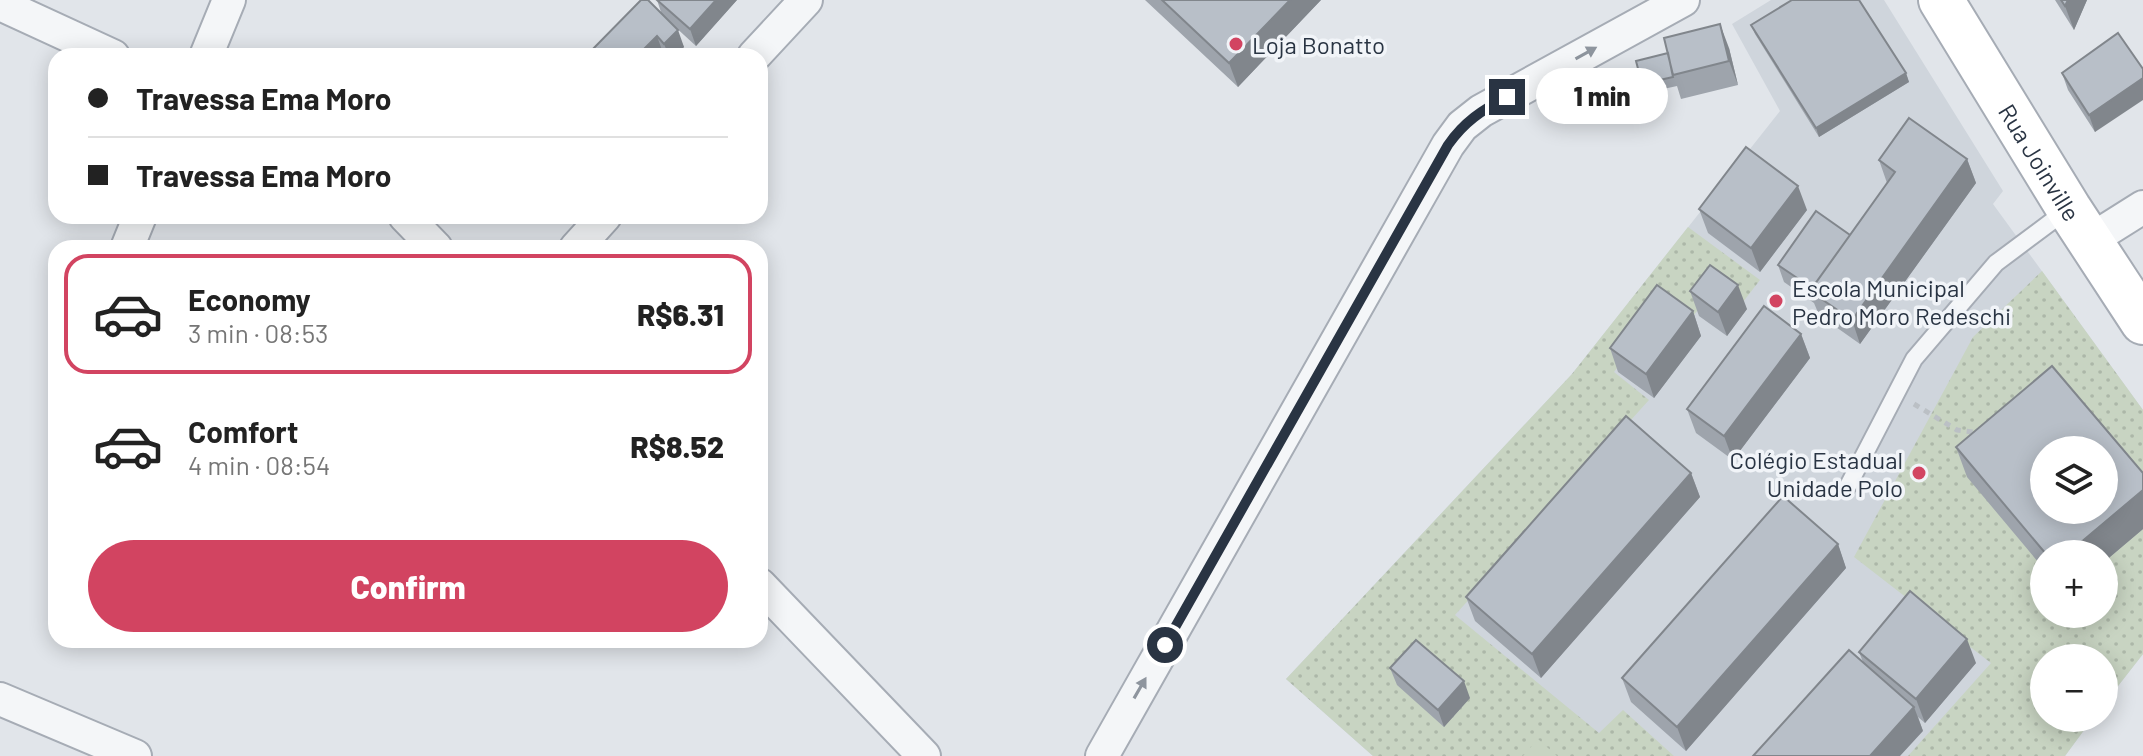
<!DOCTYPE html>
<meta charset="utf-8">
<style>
:root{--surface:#fff;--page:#f2f2f2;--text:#222;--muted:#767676;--line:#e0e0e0;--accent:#d24461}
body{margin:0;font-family:Barlow,sans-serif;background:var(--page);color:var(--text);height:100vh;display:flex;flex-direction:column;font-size:30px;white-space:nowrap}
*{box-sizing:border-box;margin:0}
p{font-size:26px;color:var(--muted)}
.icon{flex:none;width:44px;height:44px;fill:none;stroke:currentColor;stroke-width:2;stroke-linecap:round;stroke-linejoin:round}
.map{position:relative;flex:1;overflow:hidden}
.details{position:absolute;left:48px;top:240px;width:720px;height:408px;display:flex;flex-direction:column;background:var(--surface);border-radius:24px;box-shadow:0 4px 20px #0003}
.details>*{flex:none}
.banner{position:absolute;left:48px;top:48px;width:720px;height:176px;border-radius:24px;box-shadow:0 4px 20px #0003;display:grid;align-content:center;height:176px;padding:0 40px;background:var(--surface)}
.controls{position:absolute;left:2030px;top:436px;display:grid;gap:16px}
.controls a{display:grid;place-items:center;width:88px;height:88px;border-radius:50%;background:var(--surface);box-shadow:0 4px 20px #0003;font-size:40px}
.end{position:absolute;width:36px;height:36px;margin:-18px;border:10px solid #293443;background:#fff;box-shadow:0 0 0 4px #fff}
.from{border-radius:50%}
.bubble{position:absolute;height:56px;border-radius:28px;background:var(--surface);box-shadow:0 4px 20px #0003;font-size:26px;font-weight:800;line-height:56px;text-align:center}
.banner b{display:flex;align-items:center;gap:28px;height:76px;font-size:30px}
.banner b+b{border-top:2px solid var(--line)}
.banner i{width:20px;height:20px;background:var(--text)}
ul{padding:14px 0 0;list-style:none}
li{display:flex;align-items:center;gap:24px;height:120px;margin:0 16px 12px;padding:0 24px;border:4px solid transparent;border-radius:24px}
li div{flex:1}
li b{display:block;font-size:30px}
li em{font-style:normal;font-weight:800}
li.current{border-color:var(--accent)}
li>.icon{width:72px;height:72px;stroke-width:1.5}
.button{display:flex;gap:16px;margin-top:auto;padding:16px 40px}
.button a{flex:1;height:92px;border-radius:48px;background:var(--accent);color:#fff;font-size:32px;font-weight:800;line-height:92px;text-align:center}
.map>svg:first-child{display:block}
</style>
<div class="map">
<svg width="2143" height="756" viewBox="0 0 2143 756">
<defs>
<pattern id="grass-dots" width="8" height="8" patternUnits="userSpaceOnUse" patternTransform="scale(2)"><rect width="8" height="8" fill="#c8d4c2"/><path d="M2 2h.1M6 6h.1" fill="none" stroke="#acb7a8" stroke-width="1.8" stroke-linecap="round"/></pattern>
</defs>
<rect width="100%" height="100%" fill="#e1e5ea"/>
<!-- built -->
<path fill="#cfd5dc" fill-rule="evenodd" d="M1771 0H1884L2003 191 1993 204 2143 410V654L2104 704V658H2044V718H2093L2065 756H1373L1286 679 1572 374 1780 111 1732 24ZM2044 450H2104V510H2044ZM2044 554H2104V614H2044Z"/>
<!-- grass -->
<path fill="url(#grass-dots)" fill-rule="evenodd" d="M1688 227 1760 280 1743 302 1718 285 1689 321 1665 305 1614 372 1649 400 1455 615 1599 733 1623 710 1674 756H1373L1286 679 1572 374Z
M2042 271 2143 410V654L2104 704V658H2044V718H2093L2065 756H1908L1991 663 1854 557 1973 337ZM2044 450H2104V510H2044ZM2044 554H2104V614H2044Z"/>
<!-- park -->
<path fill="#c8d4c2" d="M1538 739 1557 756H1523Z"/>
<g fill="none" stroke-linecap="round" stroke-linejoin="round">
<!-- lane casing -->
<g stroke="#a6acb5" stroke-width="20">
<path id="lane" d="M1848 486 1914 359 1996 263 2067 210"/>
</g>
<!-- street casing -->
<g stroke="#a6acb5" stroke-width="36">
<path id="street" d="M0 4 113 56
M206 56 229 0
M754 56 806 0
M405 216 436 248
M2089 241 2143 207
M127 248 140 216
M576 248 605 216
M760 585 924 756
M0 699 135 756
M1102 756 1448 145 1462 126 1481 111 1683 0"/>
</g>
<!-- secondary casing -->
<g stroke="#a6acb5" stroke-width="48">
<g id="secondary">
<path id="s1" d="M1941 0 2069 209 2143 322"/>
</g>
</g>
<!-- path -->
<path stroke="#bbc0c5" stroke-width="5" stroke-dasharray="6 6" stroke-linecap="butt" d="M1914 404 1957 430 1981 433"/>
<!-- lane -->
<use href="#lane" stroke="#f4f6f8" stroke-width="16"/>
<!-- street -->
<use href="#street" stroke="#f4f6f8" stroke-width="32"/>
<!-- secondary -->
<use href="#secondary" stroke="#fff" stroke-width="44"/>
</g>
<!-- wall -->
<path fill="#9ea4ac" d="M657 0H737L696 46 672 24 684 47 675 56H666L663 53 586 56 662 15Z
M1145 0H1321L1238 87Z
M2055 0H2087L2074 30Z
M1751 25 1906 73 1909 82 1819 137 1755 34Z
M1729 48 1738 85 1681 99 1677 86 1645 93 1642 84 1668 53Z
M2143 69 2095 132 2068 90 2062 73Z
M1967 159 1976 183 1860 344 1819 315 1814 303 1784 282 1778 265 1850 235 1887 183 1879 160Z
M1699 209 1807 210 1760 272 1708 233Z
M1690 291 1747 309 1727 336 1699 316Z
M1693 311 1701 336 1654 398 1618 372 1610 348Z
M1801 334 1810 358 1733 460 1696 433 1687 409Z
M1956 447 2143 473V529L2104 562V554H2044V569L1967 477Z
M1691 473 1700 497 1541 678 1475 621 1466 597Z
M1838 544 1846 568 1686 751 1631 702 1622 678Z
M1859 652 1976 663 1925 723 1918 717 1923 731 1863 662Z
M1390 668 1470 698 1444 727 1397 685Z"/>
<!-- shaded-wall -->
<path fill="#81868c" d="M716 0H737L696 46 690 29Z
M1290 0H1321L1238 87 1229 63Z
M2068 0H2087L2074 30 2065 6Z
M1720 24 1729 48 1738 85 1729 61Z
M678 30 684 47 675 56H669L664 44Z
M657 36 663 53 660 56H637Z
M1906 73 1909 82 1819 137 1816 128Z
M2143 78V100L2095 132 2089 115Z
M1967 159 1976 183 1860 344 1852 320Z
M1798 186 1807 210 1760 272 1751 248Z
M1738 285 1747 309 1727 336 1718 312Z
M1693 311 1701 336 1654 398 1646 374Z
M1801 334 1810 358 1733 460 1724 436Z
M1691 473 1700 497 1541 678 1532 654Z
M2143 490V529L2104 562V554H2067Z
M1838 544 1846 568 1686 751 1677 727Z
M1967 639 1976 663 1925 723 1916 699Z
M1464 681 1470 698 1444 727 1438 710Z
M1914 707 1923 731 1900 756H1870Z"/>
<!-- building -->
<path fill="#b8bfc8" stroke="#81868c" stroke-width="2" fill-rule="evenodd" d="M641 0H648L678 30 664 44 657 36 637 56H586Z
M657 0H716L690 29Z
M1162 0H1290L1229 63Z
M1792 0H1859L1906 73 1816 128 1751 25Z
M2061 0H2068L2065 6Z
M1720 24 1729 61 1673 75 1664 38Z
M2118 33 2143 69V78L2089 115 2062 73Z
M1668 53 1673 77 1642 84 1636 61Z
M1909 118 1967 159 1852 320 1810 291 1895 172 1879 160Z
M1746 147 1798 186 1751 248 1699 209Z
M1816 211 1850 235 1812 288 1778 265Z
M1710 265 1738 285 1718 312 1690 291Z
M1657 285 1693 311 1646 374 1610 348Z
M1764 306 1801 334 1724 436 1687 409Z
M2052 366 2143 473V490L2067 554H2046L1956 447ZM2044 450H2104V510H2044Z
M1626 416 1691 473 1532 654 1466 597Z
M1783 496 1838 544 1677 727 1622 678Z
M1910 591 1967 639 1916 699 1859 652Z
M1416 640 1464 681 1438 710 1390 668Z
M1849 650 1914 707 1870 756H1753Z"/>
<!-- one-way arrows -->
<defs><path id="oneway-solid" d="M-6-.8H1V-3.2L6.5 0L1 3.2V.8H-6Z" transform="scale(2)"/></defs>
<g fill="#8e959e">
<use href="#oneway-solid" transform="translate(1586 53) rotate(-29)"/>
<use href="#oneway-solid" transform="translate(1140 688) rotate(-60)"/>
</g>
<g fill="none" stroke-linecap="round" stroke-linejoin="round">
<!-- route -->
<path stroke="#293443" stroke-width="10" d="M1165 645 1448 145C1464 122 1482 110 1507 97"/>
</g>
<!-- markers -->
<g fill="#d24461" stroke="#f1f4f8" stroke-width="3">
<circle cx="1236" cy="44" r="8"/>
<circle cx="1776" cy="301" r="8"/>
<circle cx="1919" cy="473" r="8"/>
</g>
<g text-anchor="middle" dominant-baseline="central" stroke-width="7" stroke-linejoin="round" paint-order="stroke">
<!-- poi labels -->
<g font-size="24" fill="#293443" stroke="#f1f4f8" text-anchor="start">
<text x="1252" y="44">Loja Bonatto</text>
<text x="1792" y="287">Escola Municipal<tspan x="1792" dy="28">Pedro Moro Redeschi</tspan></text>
<text x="1903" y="459" text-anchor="end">Colégio Estadual<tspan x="1903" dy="28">Unidade Polo</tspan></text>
</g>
<!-- street labels -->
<g font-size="24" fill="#293443" stroke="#f1f4f8">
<text stroke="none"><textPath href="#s1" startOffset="190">Rua Joinville</textPath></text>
</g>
</g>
</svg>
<div class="controls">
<a><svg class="icon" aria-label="layers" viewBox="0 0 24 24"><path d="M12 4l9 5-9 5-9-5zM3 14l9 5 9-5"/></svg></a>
<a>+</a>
<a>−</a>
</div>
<i class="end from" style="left:1165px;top:645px"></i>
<i class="end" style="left:1507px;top:97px"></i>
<div class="bubble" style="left:1536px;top:68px;width:132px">1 min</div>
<div class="banner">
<b><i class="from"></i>Travessa Ema Moro</b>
<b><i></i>Travessa Ema Moro</b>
</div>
<section class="details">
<ul>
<li class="current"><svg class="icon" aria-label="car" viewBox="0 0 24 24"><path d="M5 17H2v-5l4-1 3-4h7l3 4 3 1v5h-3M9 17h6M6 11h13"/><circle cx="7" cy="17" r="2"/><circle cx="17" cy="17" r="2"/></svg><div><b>Economy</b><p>3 min · 08:53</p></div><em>R$6.31</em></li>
<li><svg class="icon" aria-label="car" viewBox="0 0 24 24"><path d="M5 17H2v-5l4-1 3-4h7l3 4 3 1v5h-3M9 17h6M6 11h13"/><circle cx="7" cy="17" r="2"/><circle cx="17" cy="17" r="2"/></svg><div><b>Comfort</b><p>4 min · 08:54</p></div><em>R$8.52</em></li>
</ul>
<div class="button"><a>Confirm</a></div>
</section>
</div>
